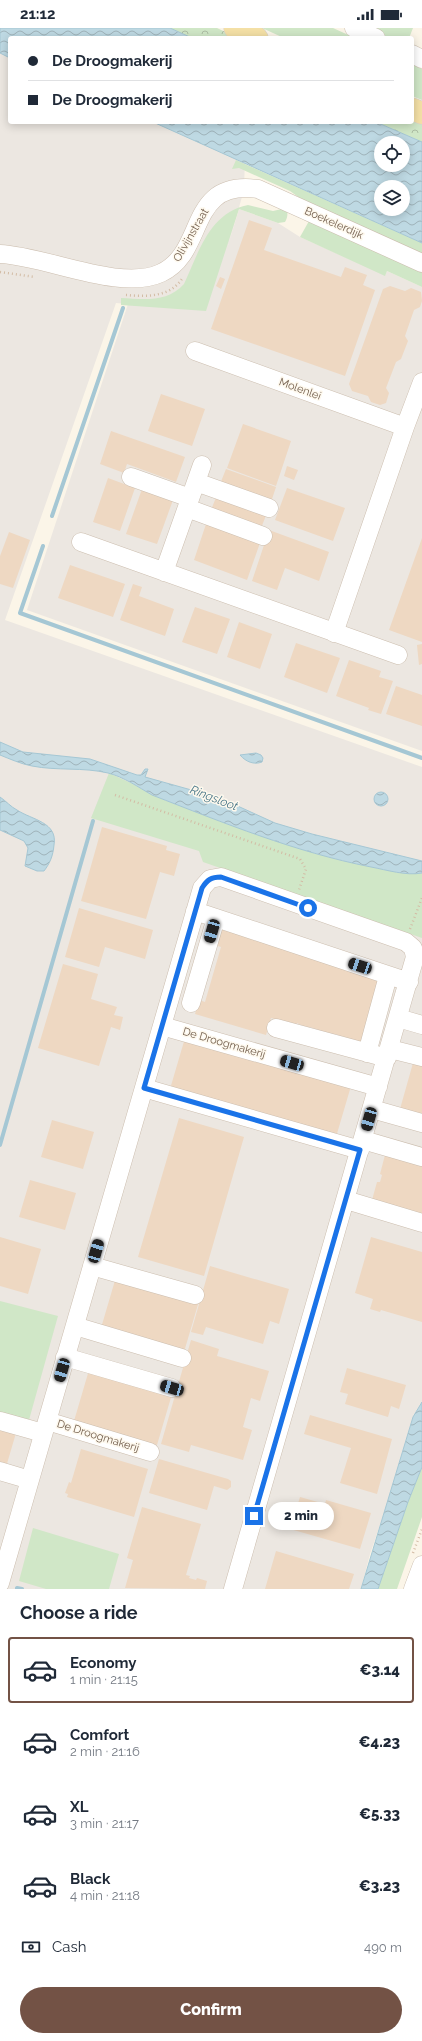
<!DOCTYPE html>
<meta charset="utf-8">
<style>
:root{--surface:#fff;--page:#f2f2f3;--text:#1f2937;--muted:#747a83;--line:#e0e1e3;--accent:#735245}
body{margin:0;font-family:Raleway,sans-serif;background:var(--page);color:var(--text);height:100vh;display:flex;flex-direction:column;font-size:15px;white-space:nowrap}
*{box-sizing:border-box;margin:0}
p{font-size:13px;color:var(--muted)}
.icon{flex:none;width:22px;height:22px;fill:none;stroke:currentColor;stroke-width:2;stroke-linecap:round;stroke-linejoin:round}
.map{position:relative;height:1561px;overflow:hidden}
.details{display:flex;flex-direction:column;background:var(--surface);flex:1}
.details>*{flex:none}
.banner{position:absolute;left:8px;top:8px;width:406px;height:88px;border-radius:4px;box-shadow:0 2px 10px #0003;display:grid;align-content:center;height:88px;padding:0 20px;background:var(--surface)}
.fabs{position:absolute;left:374px;top:108px;display:grid;gap:8px}
.fabs a{display:grid;place-items:center;width:36px;height:36px;border-radius:50%;background:var(--surface);box-shadow:0 2px 10px #0003;font-size:20px}
.end{position:absolute;width:18px;height:18px;margin:-9px;border:5px solid #1a73e8;background:#fff;box-shadow:0 0 0 2px #fff}
.from{border-radius:50%}
.bubble{position:absolute;height:28px;border-radius:14px;background:var(--surface);box-shadow:0 2px 10px #0003;font-size:13px;font-weight:800;line-height:28px;text-align:center}
.car{position:absolute;width:12px;height:24px;margin:-12px -6px;border-radius:5px;box-shadow:0 0 3px 1px #0007;background:linear-gradient(#222 24%,#8ab4d8 0 40%,#222 0 76%,#8ab4d8 0 86%,#222 0)}
.banner b{display:flex;align-items:center;gap:14px;height:38px;font-size:15px}
.banner b+b{border-top:1px solid var(--line)}
.banner i{width:10px;height:10px;background:var(--text)}
ul{padding:0;list-style:none}
li{display:flex;align-items:center;gap:12px;height:66px;margin:0 8px 6px;padding:0 12px;border:2px solid transparent;border-radius:4px}
li div{flex:1}
li b{display:block;font-size:15px}
li em{font-style:normal;font-weight:800}
li.active{border-color:var(--accent)}
li>.icon{width:36px;height:36px;stroke-width:1.5}
h2{padding:0 20px;font-size:18px;line-height:48px}
.pay{display:flex;align-items:center;gap:10px;height:44px;padding:0 20px;font-size:15px}
.pay p{margin-inline-start:auto}
.cta{display:flex;gap:8px;margin-top:auto;padding:8px 20px}
.cta a{flex:1;height:46px;border-radius:24px;background:var(--accent);color:#fff;font-size:16px;font-weight:800;line-height:46px;text-align:center}
.status{display:flex;justify-content:space-between;align-items:center;height:28px;padding:0 20px;background:var(--surface);direction:ltr}
.status svg{height:11px;fill:currentColor}
.map>svg:first-child{display:block}
</style>
<div class="status"><b>21:12</b><svg viewBox="0 0 49 12"><path d="M0 12V9h3v3zM5 12V6h3v6zM10 12V3h3v9zM15 12V0h3v12zM26 1h20v11H26zM47 4h2v5h-2z"/></svg></div>
<div class="map">
<svg width="422" height="1561" viewBox="0 0 422 1561">
<defs>
<pattern id="forest-crowns" width="20" height="18" patternUnits="userSpaceOnUse"><rect width="20" height="18" fill="#d0e7c7"/><path d="M2 6a3 3 0 1 1 6 0M12 15a3 3 0 1 1 6 0" fill="none" stroke="#adbea4"/></pattern>
<pattern id="water-waves" width="16" height="10" patternUnits="userSpaceOnUse"><rect width="16" height="10" fill="#bed9e3"/><path d="M0 5q4-4 8 0t8 0" fill="none" stroke="#9fb3ba"/></pattern>
</defs>
<rect width="100%" height="100%" fill="#fbf5e8"/>
<!-- industrial -->
<path fill="#ece7e1" d="M0 16 10 21V94H171L245 128 244 162 228 217 239 181 278 195 300 209 385 247 387 243 422 259V723L27 582 128 276 116 275 5 592 422 739V1375L370 1526 361 1561H0Z"/>
<!-- grass -->
<path fill="#d0e7c7" d="M262 0H333L355 10H284Z
M368 0H413L409 10H390Z
M412 36 422 41V72L412 68Z
M236 132 422 215V227L301 171 290 163 239 140 232 141Z
M248 177 273 183 286 180C288 185 288 189 285 194L278 195 239 181 206 283 121 277V270C144 271 167 275 184 256 199 224 209 185 248 177Z
M309 193 422 241V259L387 243 385 248 300 209Z
M109 745 133 756 152 767C224 795 295 824 371 839 387 842 406 848 422 845V910L203 834 199 823 91 790Z
M0 1273 58 1288 29 1392 0 1384Z
M422 1439V1489L397 1561H378L408 1474Z
M33 1500 119 1526 109 1561H46L19 1553Z"/>
<!-- forest -->
<path fill="url(#forest-crowns)" d="M170 0H217L238 10H192Z
M412 90 422 94V114L376 94H412Z"/>
<!-- water -->
<path fill="url(#water-waves)" stroke="#a5c7d4" fill-rule="evenodd" d="M0 0H170L192 10H10V30L0 25Z
M153 94H376L422 114V215ZM381 115H403V137H381ZM381 159H403V181H381Z
M0 714 23 724 90 731 137 747H141L145 741H148L145 749 220 770 275 795 312 806 422 833V845C406 848 387 842 371 839 295 824 224 795 152 767 138 759 124 749 108 745 83 739 57 743 32 738 21 736 10 731 0 727Z
M256 725 261 727 263 730 262 734C254 737 246 734 240 727Z
M374 771a7 7 0 1 1 14 0a7 7 0 1 1-14 0Z
M0 769C6 773 11 779 17 782 32 792 58 794 54 817 53 828 50 835 44 843H37L25 838 28 820 24 813 0 802Z
M422 1374V1439L408 1474 378 1561H361L413 1389Z"/>
<g fill="none" stroke-linecap="round" stroke-linejoin="round">
<!-- stream -->
<path stroke="#a5c7d4" stroke-width="4" d="M52 488 123 280
M43 518 20 585 422 730
M0 1117 93 793
M17 1560 22 1561"/>
</g>
<!-- building -->
<path fill="#eed8c2" d="M249 192 272 200 264 222 341 249 345 239 367 247 363 257 375 262 345 348 211 301Z
M220 249 225 251 221 261 216 258Z
M390 258 405 263 411 260 421 264 422 273 420 279 414 282 405 308 408 313 401 331 396 334 386 360 389 365 386 375 380 377 371 374 368 368 352 363 349 356 383 261Z
M161 366 205 381 192 418 148 403Z
M243 396 291 413 276 458 227 440Z
M111 403 185 429 176 454 127 436 124 445 100 436Z
M287 438 298 442 294 452 284 448Z
M226 441 276 459 271 474 220 456Z
M108 450 135 460 120 503 93 494Z
M287 460 345 480 333 513 275 492Z
M142 461 173 472 157 516 126 506Z
M217 467 267 485 261 500 211 482Z
M207 493 261 512 247 552 194 532Z
M269 502 329 524 319 553 285 540 277 562 252 553Z
M9 504 30 512 13 560 0 556V528Z
M422 510V614L389 602Z
M70 537 125 556 113 589 58 570Z
M133 556 142 559 139 568 174 581 165 608 120 592Z
M195 579 230 591 217 626 182 614Z
M239 594 272 606 260 641 227 629Z
M296 615 340 630 327 665 284 649Z
M422 616V636L419 637 417 617Z
M349 632 381 643 379 649 393 653 381 686 368 682 369 680 336 668Z
M396 658 422 667V698L386 686Z
M102 799 167 818 166 822 180 826 174 848 160 844 146 891 81 873Z
M79 880 153 902 145 931 105 919 99 939 65 929Z
M221 894 380 950 361 1016 349 1010 348 1012 336 1006 335 1008 310 999 309 1001 297 995 296 997 271 990 266 1007 195 986 199 972 205 974 221 919 215 917Z
M63 936 98 946 91 971 117 979 114 987 123 989 120 1002 111 999 99 1038 38 1020Z
M185 1010 351 1058 336 1109 170 1061Z
M413 1035H422V1090L400 1081Z
M179 1090 244 1109 204 1248 138 1229Z
M52 1092 94 1104 83 1141 41 1129Z
M385 1127 422 1135V1190L372 1172 377 1154H380L382 1147 380 1146Z
M30 1152 76 1165 65 1202 19 1189Z
M0 1209 41 1221 28 1266 0 1258Z
M371 1209 422 1224V1294L381 1282 380 1284 370 1281 373 1271 355 1265Z
M210 1238 289 1261 279 1296 270 1293 263 1316 206 1299 203 1307 191 1304Z
M116 1249 199 1273 184 1324 101 1300Z
M191 1312 219 1321 217 1328 269 1343 260 1373 251 1370 243 1399 252 1402 243 1432 191 1417 189 1424 161 1416Z
M347 1340 406 1357 399 1381 391 1378 388 1389 345 1376 348 1366 340 1364Z
M89 1342 172 1366 157 1417 74 1393Z
M310 1387 392 1411 377 1466 340 1455 351 1420 304 1406Z
M0 1400 16 1405 6 1439 0 1437Z
M81 1421 148 1441 134 1489 67 1469 68 1466 65 1465 69 1454 71 1455Z
M159 1431 228 1451 231 1453V1459L227 1462 214 1458 207 1482 149 1465Z
M300 1469 325 1476 326 1472 371 1485 360 1521 290 1501Z
M142 1479 201 1496 186 1547 190 1548 189 1550 196 1552 197 1550 207 1553 205 1561 125 1560 133 1532 127 1530Z
M276 1523 354 1546 349 1561H265Z"/>
<g fill="none" stroke-linecap="round" stroke-linejoin="round">
<!-- minor casing -->
<g stroke="#ccbeaf" stroke-width="19">
<path id="minor" d="M354 0 376 10
M412 26 422 31
M0 226C46 228 120 264 161 245 207 224 186 151 258 161L422 235
M195 323 405 399
M131 449 190 470
M196 454 269 480
M187 480 263 508
M81 514 398 627
M164 544 202 437
M334 605 405 399 422 354
M195 883 409 954
M191 975 216 890
M398 990 422 997
M162 998 378 1059
M276 1000 387 1030
M390 1021 422 1029
M367 1025 388 948
M144 1060 360 1122
M372 1081 422 1095
M363 1112 422 1129
M346 1172 422 1195
M92 1238 195 1267
M75 1298 182 1330
M65 1329 172 1360
M0 1393 43 1405
M47 1393 150 1424
M0 1443 30 1452
M0 1555 202 860 210 851 221 849 406 914 413 920 415 929 233 1561
M413 1561 422 1537"/>
</g>
<!-- major casing -->
<g stroke="#d8d2cd" stroke-width="23">
<path id="major" d="M235 0 257 10
M412 81 422 85"/>
</g>
<!-- path -->
<path stroke="#d3bca5" stroke-width="2.5" stroke-dasharray="1 3" stroke-linecap="butt" d="M0 244 35 249
M126 267C147 269 172 269 183 249
M115 767 300 831 306 841 299 862
M410 901 422 870
M413 1525 422 1501"/>
<!-- minor -->
<use href="#minor" stroke="#fff" stroke-width="18"/>
<!-- major -->
<use href="#major" stroke="#f4e0a6" stroke-width="22"/>
</g>
<g fill="none" stroke-linecap="round" stroke-linejoin="round">
<!-- route -->
<path stroke="#1a73e8" stroke-width="5" d="M254 1488 360 1122 144 1060 202 860C207 852 211 849 221 849L308 880"/>
</g>
<g text-anchor="middle" dominant-baseline="central" stroke-width="3" stroke-linejoin="round" paint-order="stroke">
<!-- street labels -->
<g font-size="11" fill="#735f4e" stroke="#fef9ee">
<text transform="translate(334 195) rotate(24)">Boekelerdijk</text>
<text transform="translate(191 207) rotate(-60)">Olivijnstraat</text>
<text transform="translate(300 361) rotate(20)">Molenlei</text>
<text transform="translate(224 1015) rotate(16)">De Droogmakerij</text>
<text transform="translate(98 1408) rotate(17)">De Droogmakerij</text>
</g>
<!-- water labels -->
<g font-size="12" font-style="italic" fill="#4c798a" stroke="#fef9ee">
<text transform="translate(214 770) rotate(21)">Ringsloot</text>
</g>
</g>
</svg>
<div class="fabs">
<a><svg class="icon" aria-label="locate" viewBox="0 0 24 24"><circle cx="12" cy="12" r="6"/><path d="M12 2v4M12 18v4M2 12h4M18 12h4"/></svg></a>
<a><svg class="icon" aria-label="layers" viewBox="0 0 24 24"><path d="M12 4l9 5-9 5-9-5zM3 14l9 5 9-5"/></svg></a>
</div>
<i class="end from" style="left:308px;top:880px"></i>
<i class="end" style="left:254px;top:1488px"></i>
<div class="bubble" style="left:268px;top:1474px;width:66px">2 min</div>
<i class="car" style="left:212px;top:903px;rotate:196deg"></i>
<i class="car" style="left:360px;top:938px;rotate:288deg"></i>
<i class="car" style="left:292px;top:1035px;rotate:286deg"></i>
<i class="car" style="left:369px;top:1091px;rotate:196deg"></i>
<i class="car" style="left:96px;top:1223px;rotate:16deg"></i>
<i class="car" style="left:62px;top:1342px;rotate:196deg"></i>
<i class="car" style="left:172px;top:1360px;rotate:286deg"></i>
<div class="banner">
<b><i class="from"></i>De Droogmakerij</b>
<b><i></i>De Droogmakerij</b>
</div>
</div>
<section class="details">
<h2>Choose a ride</h2>
<ul>
<li class="active"><svg class="icon" aria-label="car" viewBox="0 0 24 24"><path d="M5 17H2v-5l4-1 3-4h7l3 4 3 1v5h-3M9 17h6M6 11h13"/><circle cx="7" cy="17" r="2"/><circle cx="17" cy="17" r="2"/></svg><div><b>Economy</b><p>1 min · 21:15</p></div><em>€3.14</em></li>
<li><svg class="icon" aria-label="car" viewBox="0 0 24 24"><path d="M5 17H2v-5l4-1 3-4h7l3 4 3 1v5h-3M9 17h6M6 11h13"/><circle cx="7" cy="17" r="2"/><circle cx="17" cy="17" r="2"/></svg><div><b>Comfort</b><p>2 min · 21:16</p></div><em>€4.23</em></li>
<li><svg class="icon" aria-label="car" viewBox="0 0 24 24"><path d="M5 17H2v-5l4-1 3-4h7l3 4 3 1v5h-3M9 17h6M6 11h13"/><circle cx="7" cy="17" r="2"/><circle cx="17" cy="17" r="2"/></svg><div><b>XL</b><p>3 min · 21:17</p></div><em>€5.33</em></li>
<li><svg class="icon" aria-label="car" viewBox="0 0 24 24"><path d="M5 17H2v-5l4-1 3-4h7l3 4 3 1v5h-3M9 17h6M6 11h13"/><circle cx="7" cy="17" r="2"/><circle cx="17" cy="17" r="2"/></svg><div><b>Black</b><p>4 min · 21:18</p></div><em>€3.23</em></li>
</ul>
<div class="pay"><svg class="icon" aria-label="cash" viewBox="0 0 24 24"><path d="M3 7h18v10H3z"/><circle cx="12" cy="12" r="2"/></svg>Cash<p>490 m</p></div>
<div class="cta"><a>Confirm</a></div>
</section>
